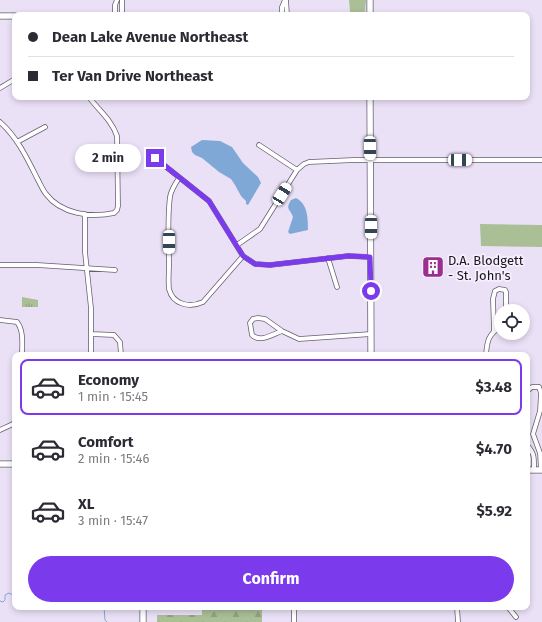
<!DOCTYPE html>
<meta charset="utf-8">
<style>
:root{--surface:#fff;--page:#f7f7f7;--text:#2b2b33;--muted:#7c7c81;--line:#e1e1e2;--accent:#7c3aed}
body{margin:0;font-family:"Fira Sans",sans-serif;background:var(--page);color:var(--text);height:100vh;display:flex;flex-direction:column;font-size:15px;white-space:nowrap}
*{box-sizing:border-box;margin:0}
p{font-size:13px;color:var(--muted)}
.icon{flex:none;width:22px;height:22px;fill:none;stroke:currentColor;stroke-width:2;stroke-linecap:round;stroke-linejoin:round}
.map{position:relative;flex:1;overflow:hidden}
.details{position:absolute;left:12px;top:352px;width:518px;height:258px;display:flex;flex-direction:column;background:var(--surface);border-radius:8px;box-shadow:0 2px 6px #0003}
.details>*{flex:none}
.top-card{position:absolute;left:12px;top:12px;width:518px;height:88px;border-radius:8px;box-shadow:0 2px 6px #0003;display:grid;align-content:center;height:88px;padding:0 16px;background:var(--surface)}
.fabs{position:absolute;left:494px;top:304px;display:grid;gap:8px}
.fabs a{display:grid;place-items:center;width:36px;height:36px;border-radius:50%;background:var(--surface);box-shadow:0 2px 6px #0003;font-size:20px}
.end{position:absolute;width:18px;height:18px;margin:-9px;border:5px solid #7c3aed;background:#fff;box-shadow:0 0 0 2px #fff}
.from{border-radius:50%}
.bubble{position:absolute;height:28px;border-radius:14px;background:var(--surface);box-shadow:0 2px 6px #0003;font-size:13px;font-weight:700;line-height:28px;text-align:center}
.car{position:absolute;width:12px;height:24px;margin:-12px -6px;border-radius:5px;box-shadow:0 0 3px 1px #0007;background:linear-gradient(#fff 24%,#345 0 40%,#fff 0 76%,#345 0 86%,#fff 0)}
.top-card b{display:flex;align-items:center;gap:14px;height:38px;font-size:15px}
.top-card b+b{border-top:1px solid var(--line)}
.top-card i{width:10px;height:10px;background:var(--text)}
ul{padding:7px 0 0;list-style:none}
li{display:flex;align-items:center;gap:12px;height:56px;margin:0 8px 6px;padding:0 8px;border:2px solid transparent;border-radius:8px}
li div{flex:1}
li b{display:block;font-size:15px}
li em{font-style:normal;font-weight:700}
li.active{border-color:var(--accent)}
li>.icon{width:36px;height:36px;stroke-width:1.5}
.cta{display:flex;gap:8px;margin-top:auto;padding:8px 16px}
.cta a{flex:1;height:46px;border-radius:24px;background:var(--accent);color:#fff;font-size:16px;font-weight:700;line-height:46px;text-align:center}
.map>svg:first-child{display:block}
</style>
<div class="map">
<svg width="542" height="622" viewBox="0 0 542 622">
<defs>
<pattern id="forest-firs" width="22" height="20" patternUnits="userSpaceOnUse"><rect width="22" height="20" fill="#aabf96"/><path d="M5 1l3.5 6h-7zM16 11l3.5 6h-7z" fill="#92a381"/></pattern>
<pattern id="park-tufts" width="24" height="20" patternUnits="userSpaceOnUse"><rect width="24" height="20" fill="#aabf96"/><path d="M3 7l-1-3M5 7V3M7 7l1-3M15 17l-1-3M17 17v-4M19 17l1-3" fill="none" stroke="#92a381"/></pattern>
</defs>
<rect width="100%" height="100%" fill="#ebe1f7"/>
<!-- green -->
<path fill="#aabf96" d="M349 0H366L365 12H350Z
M480 224 542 225V247L481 246Z"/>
<!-- forest -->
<path fill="url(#forest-firs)" d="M202 607H262V622H157V615H202Z"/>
<!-- park -->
<path fill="url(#park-tufts)" d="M22 297 38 300V307H22Z"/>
<!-- water -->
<path fill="#80a8d7" d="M202 140 220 141 232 147 243 163 258 177 261 183 248 205 246 204V201L241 196 235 185 231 179 219 172 202 158 195 155 192 152 191 147Z
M296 198C308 204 308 219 308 230L290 234 288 232 293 217C290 208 285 210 291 200Z"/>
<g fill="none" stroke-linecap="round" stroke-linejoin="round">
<!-- stream -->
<path stroke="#80a8d7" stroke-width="1" d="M0 601 3 602 5 600V595L9 593 13 595V599L15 601
M104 607 105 620 107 622"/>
<!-- street casing -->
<g stroke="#675e71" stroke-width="5.5">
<path id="street" d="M122 0V15
M286 0 287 15
M115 15V5L117 0
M282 15V7L285 0
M0 88 15 79
M0 122C17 137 27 158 37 178 40 183 42 189 46 194 61 214 91 218 114 213L117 210 118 206 117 136C111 119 99 111 89 97
M17 142 45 127
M259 145 297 170
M155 158 209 201 243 256 255 264 270 265 348 256 370 257
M179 178C175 184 171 190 170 197 167 219 169 242 169 264 169 272 168 282 169 289 173 305 190 308 203 302L243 256
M85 214V252L91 308V355
M237 245 260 229 297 170 304 164 309 162 354 160H542
M328 258 337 287
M0 265H37L115 270
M258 318 265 319 282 331C273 334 260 343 252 335L250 323 253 319Z
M0 320 17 322C24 331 22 344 22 355
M282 331 299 339 371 334
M494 331 493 299 495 291 499 289 505 290 506 292V311
M92 334 114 335 120 342 121 355
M486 355C487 341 488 335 501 326
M539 387 541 393 540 411 533 434 540 453 541 470
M527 391 532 387H539
M527 401V410
M0 430 13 424 15 421
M527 445C535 454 534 458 534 470
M457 607 458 622
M508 607 516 617
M294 622V607"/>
</g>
<!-- secondary casing -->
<g stroke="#675e71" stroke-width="7">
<path id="secondary" d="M370 15V0
M0 16H15
M370 97 371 355
M0 464H15
M527 470H542
M143 622V607"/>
</g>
<!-- street -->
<use href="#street" stroke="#fff" stroke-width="4"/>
<!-- secondary -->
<use href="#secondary" stroke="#fff" stroke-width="5.5"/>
</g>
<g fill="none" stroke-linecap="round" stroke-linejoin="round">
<!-- route -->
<path stroke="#7c3aed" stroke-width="5" d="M155 158 209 201 243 256 255 264 270 265 348 256 370 257 371 291"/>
</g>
<!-- icons -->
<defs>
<g id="building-square" transform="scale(1.15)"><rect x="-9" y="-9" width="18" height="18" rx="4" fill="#9b2e8f" stroke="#f6f0fe"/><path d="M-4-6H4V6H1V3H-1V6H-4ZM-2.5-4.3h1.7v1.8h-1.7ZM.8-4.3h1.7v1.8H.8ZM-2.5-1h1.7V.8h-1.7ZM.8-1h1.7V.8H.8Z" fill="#fff"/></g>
</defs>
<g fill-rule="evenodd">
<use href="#building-square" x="433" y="267"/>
</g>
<g text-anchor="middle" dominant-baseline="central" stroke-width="3.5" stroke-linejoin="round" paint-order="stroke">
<!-- poi labels -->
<g font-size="13" fill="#1a161e" stroke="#f6f0fe" text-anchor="start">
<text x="448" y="260">D.A. Blodgett<tspan x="448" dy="15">- St. John's</tspan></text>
</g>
</g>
</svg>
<div class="fabs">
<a><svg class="icon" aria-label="locate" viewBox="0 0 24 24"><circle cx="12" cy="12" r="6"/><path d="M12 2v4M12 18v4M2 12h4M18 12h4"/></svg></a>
</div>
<i class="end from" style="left:371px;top:291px"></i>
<i class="end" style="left:155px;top:158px"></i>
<div class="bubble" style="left:75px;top:144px;width:66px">2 min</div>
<i class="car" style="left:370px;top:148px;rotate:179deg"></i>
<i class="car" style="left:460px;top:160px;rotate:90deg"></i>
<i class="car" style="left:282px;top:194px;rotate:32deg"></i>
<i class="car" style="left:371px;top:227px;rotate:180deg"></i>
<i class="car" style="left:169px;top:242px;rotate:180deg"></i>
<div class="top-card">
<b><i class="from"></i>Dean Lake Avenue Northeast</b>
<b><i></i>Ter Van Drive Northeast</b>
</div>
<section class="details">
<ul>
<li class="active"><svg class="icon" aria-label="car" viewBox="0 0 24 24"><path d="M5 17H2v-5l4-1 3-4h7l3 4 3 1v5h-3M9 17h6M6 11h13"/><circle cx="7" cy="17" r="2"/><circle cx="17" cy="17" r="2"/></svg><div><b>Economy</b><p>1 min · 15:45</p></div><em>$3.48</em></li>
<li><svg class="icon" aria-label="car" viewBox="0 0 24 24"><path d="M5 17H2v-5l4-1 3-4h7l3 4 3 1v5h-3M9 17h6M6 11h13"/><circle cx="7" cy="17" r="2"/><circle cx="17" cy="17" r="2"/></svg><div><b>Comfort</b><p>2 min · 15:46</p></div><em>$4.70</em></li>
<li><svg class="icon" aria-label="car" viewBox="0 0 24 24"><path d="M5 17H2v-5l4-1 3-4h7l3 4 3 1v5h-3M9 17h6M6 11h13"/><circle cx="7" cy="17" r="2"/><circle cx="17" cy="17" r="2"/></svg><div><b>XL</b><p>3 min · 15:47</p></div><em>$5.92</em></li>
</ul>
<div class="cta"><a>Confirm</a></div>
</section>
</div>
